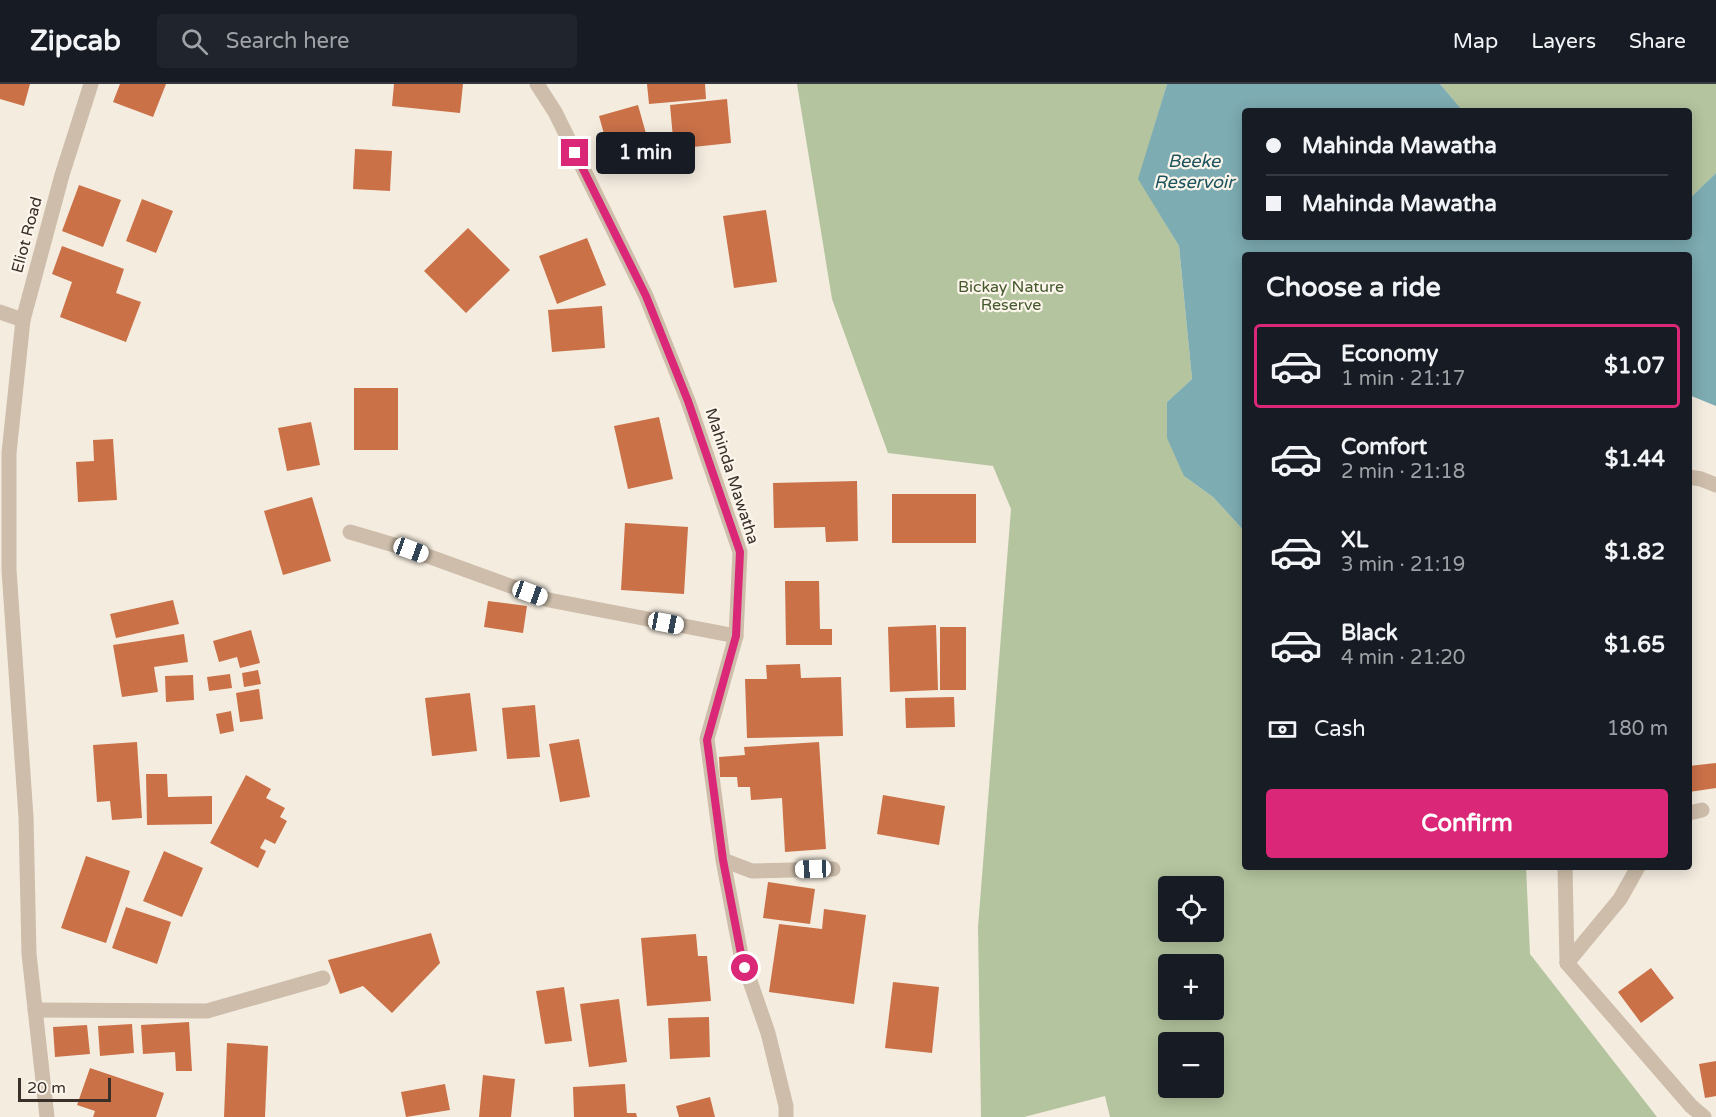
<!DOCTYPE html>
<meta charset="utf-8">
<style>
:root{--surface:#171b24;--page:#20242c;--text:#f1f3f6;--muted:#9ea1a6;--line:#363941;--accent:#db2777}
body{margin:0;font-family:"Varela Round",sans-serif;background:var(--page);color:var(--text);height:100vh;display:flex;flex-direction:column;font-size:22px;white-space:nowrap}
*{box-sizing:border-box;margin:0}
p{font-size:20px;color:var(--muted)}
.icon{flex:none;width:33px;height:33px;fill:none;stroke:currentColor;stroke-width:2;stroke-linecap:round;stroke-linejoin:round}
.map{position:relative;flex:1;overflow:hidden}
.side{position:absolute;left:1242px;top:168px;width:450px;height:618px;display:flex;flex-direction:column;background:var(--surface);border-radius:6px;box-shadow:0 3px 15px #0003}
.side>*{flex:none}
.banner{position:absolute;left:1242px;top:24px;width:450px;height:132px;border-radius:6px;box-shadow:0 3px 15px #0003;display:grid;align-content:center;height:132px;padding:0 24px;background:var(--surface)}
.buttons{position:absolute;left:1158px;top:792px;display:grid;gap:12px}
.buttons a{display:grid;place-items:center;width:66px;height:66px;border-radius:6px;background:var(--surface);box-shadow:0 3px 15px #0003;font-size:30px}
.scale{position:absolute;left:18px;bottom:15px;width:93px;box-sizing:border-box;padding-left:6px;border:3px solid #3a302a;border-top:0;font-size:16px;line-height:21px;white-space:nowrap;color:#3a302a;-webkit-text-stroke:4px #fbf5ec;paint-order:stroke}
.end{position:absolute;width:27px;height:27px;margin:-14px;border:8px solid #db2777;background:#fff;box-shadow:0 0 0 3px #fff}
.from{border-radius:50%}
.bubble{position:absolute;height:42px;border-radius:6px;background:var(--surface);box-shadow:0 3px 15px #0003;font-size:20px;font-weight:700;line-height:42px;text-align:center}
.car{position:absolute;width:18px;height:36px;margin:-18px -9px;border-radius:8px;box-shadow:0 0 4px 2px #0007;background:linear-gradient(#fff 24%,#345 0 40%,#fff 0 76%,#345 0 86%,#fff 0)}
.banner b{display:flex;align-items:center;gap:21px;height:57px;font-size:22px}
.banner b+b{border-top:2px solid var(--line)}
.banner i{width:15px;height:15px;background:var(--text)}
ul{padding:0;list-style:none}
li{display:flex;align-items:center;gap:18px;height:84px;margin:0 12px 9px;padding:0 12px;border:3px solid transparent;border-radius:6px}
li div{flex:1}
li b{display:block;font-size:22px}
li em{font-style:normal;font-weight:700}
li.active{border-color:var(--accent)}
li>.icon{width:54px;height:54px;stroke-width:1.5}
h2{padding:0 24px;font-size:27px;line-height:72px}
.pay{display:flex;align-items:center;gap:15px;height:66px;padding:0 24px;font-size:22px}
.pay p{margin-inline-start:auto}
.button{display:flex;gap:12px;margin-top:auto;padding:12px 24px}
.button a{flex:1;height:69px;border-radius:6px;background:var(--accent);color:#fff;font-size:24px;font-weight:700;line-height:69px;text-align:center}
header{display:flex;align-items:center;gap:36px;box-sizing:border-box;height:84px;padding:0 30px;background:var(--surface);border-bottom:2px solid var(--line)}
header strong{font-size:28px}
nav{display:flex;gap:33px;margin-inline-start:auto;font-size:21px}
.search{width:420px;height:54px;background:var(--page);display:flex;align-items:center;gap:15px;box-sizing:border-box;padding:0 21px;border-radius:6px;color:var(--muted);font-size:22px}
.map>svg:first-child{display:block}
</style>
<header>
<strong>Zipcab</strong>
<div class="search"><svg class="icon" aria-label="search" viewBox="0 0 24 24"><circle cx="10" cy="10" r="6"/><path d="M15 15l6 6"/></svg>Search here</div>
<nav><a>Map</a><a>Layers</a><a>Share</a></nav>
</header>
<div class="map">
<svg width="1716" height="1033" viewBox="0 0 1716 1033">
<rect width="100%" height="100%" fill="#f4ecdf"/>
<!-- green -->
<path fill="#b4c49e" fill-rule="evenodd" d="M797 0H1167L1139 95 1179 162 1192 295 1167 318 1184 392 1213 413 1245 448V783H1526L1530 870 1657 1033H1110L1105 1012 1024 1033H981L978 843 1011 425 993 382 888 369 832 215ZM1168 802H1214V848H1168ZM1168 880H1214V926H1168ZM1168 958H1214V1004H1168Z
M1440 0H1716V89L1689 115V27H1463Z"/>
<!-- water -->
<path fill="#7dacb2" d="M1167 0H1440L1463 27H1245V153H1689V115L1716 89V322L1689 311V171H1245V448L1213 413 1184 392 1167 354V318L1192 295 1179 162 1138 95Z"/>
<!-- building -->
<path fill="#ca7148" d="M0 0H30L24 22 0 15Z
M120 0H166L153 33 113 18Z
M394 0H463L460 29 392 22Z
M647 0H705L706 15 649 20Z
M727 15 731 59 674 65 670 21Z
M638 21 652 71 613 82 599 32Z
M355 65 392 67 390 107 353 105Z
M79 101 121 116 103 163 62 147Z
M142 115 173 127 156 169 126 157Z
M766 126 777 198 734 204 723 132Z
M468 144 510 186 466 229 424 187Z
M587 154 606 201 557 220 539 172Z
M62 162 124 185 116 209 141 218 126 258 60 233 72 198 52 190Z
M602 222 605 264 552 268 548 226Z
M354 304H398V366H354Z
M659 333 673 395 628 405 614 342Z
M311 338 320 381 287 387 278 344Z
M113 355 117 416 78 418 76 378 94 377 93 356Z
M857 397 858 457 826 458 825 443 774 444 773 399Z
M892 410H976V459H892Z
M312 413 331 477 283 491 264 427Z
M625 439 688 443 684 510 621 506Z
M785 497H819L820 545H832V561H786Z
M173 516 179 540 116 554 110 530Z
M488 517 527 522 523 549 484 543Z
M936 541 938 606 890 608 888 543Z
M940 543H966V606H940Z
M251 546 260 579 240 584 237 573 219 578 213 557Z
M184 550 188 578 154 583 158 608 122 613 113 561Z
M800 580 801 594 841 593 843 652 747 654 745 595H767L766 581Z
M258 586 261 600 244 603 242 589Z
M230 590 232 604 209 607 207 593Z
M193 591 194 616 166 618 165 592Z
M259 605 263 635 240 638 236 609Z
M470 609 477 667 432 672 425 614Z
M954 613 955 643 906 644 905 614Z
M535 621 540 673 507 675 502 624Z
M231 627 234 647 220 650 216 630Z
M579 655 590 713 560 718 549 660Z
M137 658 142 734 112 736 110 717 97 718 93 661Z
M819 658 826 765 785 768 782 714 751 716 750 703H738L737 693H720L719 673 745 671 744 663Z
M1716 679V704L1689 708V682Z
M146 690H167L168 713 212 712V740L147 741Z
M246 691 271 705 266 714 285 724 280 733 287 737 275 760 265 755 260 764 266 767 258 784 210 759Z
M883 711 945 722 939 761 877 750Z
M164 767 203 784 182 833 143 817Z
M86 772 130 787 106 859 61 844Z
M768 798 815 805 810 840 763 834Z
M126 823 171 838 157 880 112 864Z
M824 825 866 831 854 920 769 908 779 840 822 845Z
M431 849 440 879 392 929 363 902 340 910 328 876Z
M696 850 698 872H707L711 917 647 922 641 854Z
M1651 884 1674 914 1641 939 1618 908Z
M893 898 939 903 932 969 885 964Z
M564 903 572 957 545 960 536 907Z
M619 915 627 978 589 983 580 920Z
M709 933 710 973 670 975 668 934Z
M189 938 192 987H176L175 968 143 970 141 941Z
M132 940 134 969 100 972 98 942Z
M87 941 90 970 55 973 53 943Z
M227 959 268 962 265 1033H224Z
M1716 977V1012L1705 1014 1699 980Z
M90 984 164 1009 156 1033H93L95 1027 77 1021Z
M483 991 515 995 511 1033H479Z
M445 1000 450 1026 406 1033 401 1008Z
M625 1000 627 1029H636L637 1033H574L573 1003Z
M710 1013 715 1033H679L676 1022Z"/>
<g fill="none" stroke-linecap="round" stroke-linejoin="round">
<!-- service -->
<path stroke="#cdbdaa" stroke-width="15" d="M350 448 411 466 549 516 736 552
M1689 729 1702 726
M1567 879 1620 815 1638 783"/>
<!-- minor -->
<path stroke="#cdbdaa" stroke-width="15" d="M537 0 555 28 646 212 688 317 740 468 736 552 707 655 723 776 741 871 768 949 786 1022V1033
M0 228 23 236
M1689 393 1701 395 1716 401
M723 776 752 787 833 785
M1565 783 1567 879 1691 1022 1704 1033
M35 926 207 927 323 894"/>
<!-- tertiary -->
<path stroke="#cdbdaa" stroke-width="15" d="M47 1033 29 870 26 733 9 486V369L23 236 62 91 91 0"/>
</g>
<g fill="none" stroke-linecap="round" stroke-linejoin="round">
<!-- route -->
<path stroke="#db2777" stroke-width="8" d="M575 69 646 212 688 317 740 468 736 552 707 656 723 776 741 870 745 884"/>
</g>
<g text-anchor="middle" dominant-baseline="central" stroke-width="4.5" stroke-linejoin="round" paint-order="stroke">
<!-- street labels -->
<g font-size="16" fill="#3a302a" stroke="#fbf5ec">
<text transform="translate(27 151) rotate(-75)">Eliot Road</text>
<text transform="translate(732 392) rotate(72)">Mahinda Mawatha</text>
</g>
<!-- park labels -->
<g font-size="16" fill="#46592d" stroke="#fbf5ec">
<text x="1011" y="203">Bickay Nature<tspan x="1011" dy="18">Reserve</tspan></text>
</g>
<!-- water labels -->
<g font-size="18" font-style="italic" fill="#1e545e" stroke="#fbf5ec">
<text x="1194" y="77">Beeke<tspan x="1194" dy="21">Reservoir</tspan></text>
</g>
</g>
</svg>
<div class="buttons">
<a><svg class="icon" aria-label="locate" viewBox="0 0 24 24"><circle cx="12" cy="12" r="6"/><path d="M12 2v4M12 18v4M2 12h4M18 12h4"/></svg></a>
<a>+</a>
<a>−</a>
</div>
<div class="scale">20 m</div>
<i class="end from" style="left:745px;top:884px"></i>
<i class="end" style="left:575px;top:69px"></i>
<div class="bubble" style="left:596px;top:48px;width:99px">1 min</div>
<i class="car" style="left:411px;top:466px;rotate:110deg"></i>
<i class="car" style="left:530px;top:509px;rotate:110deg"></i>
<i class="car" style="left:666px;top:539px;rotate:101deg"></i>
<i class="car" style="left:813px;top:785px;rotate:268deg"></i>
<div class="banner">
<b><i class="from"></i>Mahinda Mawatha</b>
<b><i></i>Mahinda Mawatha</b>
</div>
<section class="side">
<h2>Choose a ride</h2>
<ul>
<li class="active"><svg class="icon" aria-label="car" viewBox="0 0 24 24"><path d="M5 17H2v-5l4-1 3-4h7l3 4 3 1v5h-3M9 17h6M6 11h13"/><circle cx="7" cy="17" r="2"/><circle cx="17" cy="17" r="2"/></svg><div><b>Economy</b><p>1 min · 21:17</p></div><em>$1.07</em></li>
<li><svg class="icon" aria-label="car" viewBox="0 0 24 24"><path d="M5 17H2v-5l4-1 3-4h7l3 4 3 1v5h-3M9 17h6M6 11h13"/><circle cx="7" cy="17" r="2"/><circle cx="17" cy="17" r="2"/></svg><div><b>Comfort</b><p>2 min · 21:18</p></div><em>$1.44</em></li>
<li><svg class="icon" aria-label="car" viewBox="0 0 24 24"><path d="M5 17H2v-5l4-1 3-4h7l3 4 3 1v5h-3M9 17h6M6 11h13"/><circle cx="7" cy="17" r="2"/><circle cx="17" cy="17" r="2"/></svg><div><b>XL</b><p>3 min · 21:19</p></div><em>$1.82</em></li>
<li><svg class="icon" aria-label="car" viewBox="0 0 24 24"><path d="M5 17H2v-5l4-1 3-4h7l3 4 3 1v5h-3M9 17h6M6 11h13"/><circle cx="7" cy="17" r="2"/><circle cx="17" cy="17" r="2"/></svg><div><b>Black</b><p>4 min · 21:20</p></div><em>$1.65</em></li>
</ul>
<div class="pay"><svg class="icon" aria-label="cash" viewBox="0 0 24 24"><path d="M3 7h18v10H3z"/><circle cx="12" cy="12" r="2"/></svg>Cash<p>180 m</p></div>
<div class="button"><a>Confirm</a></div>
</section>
</div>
